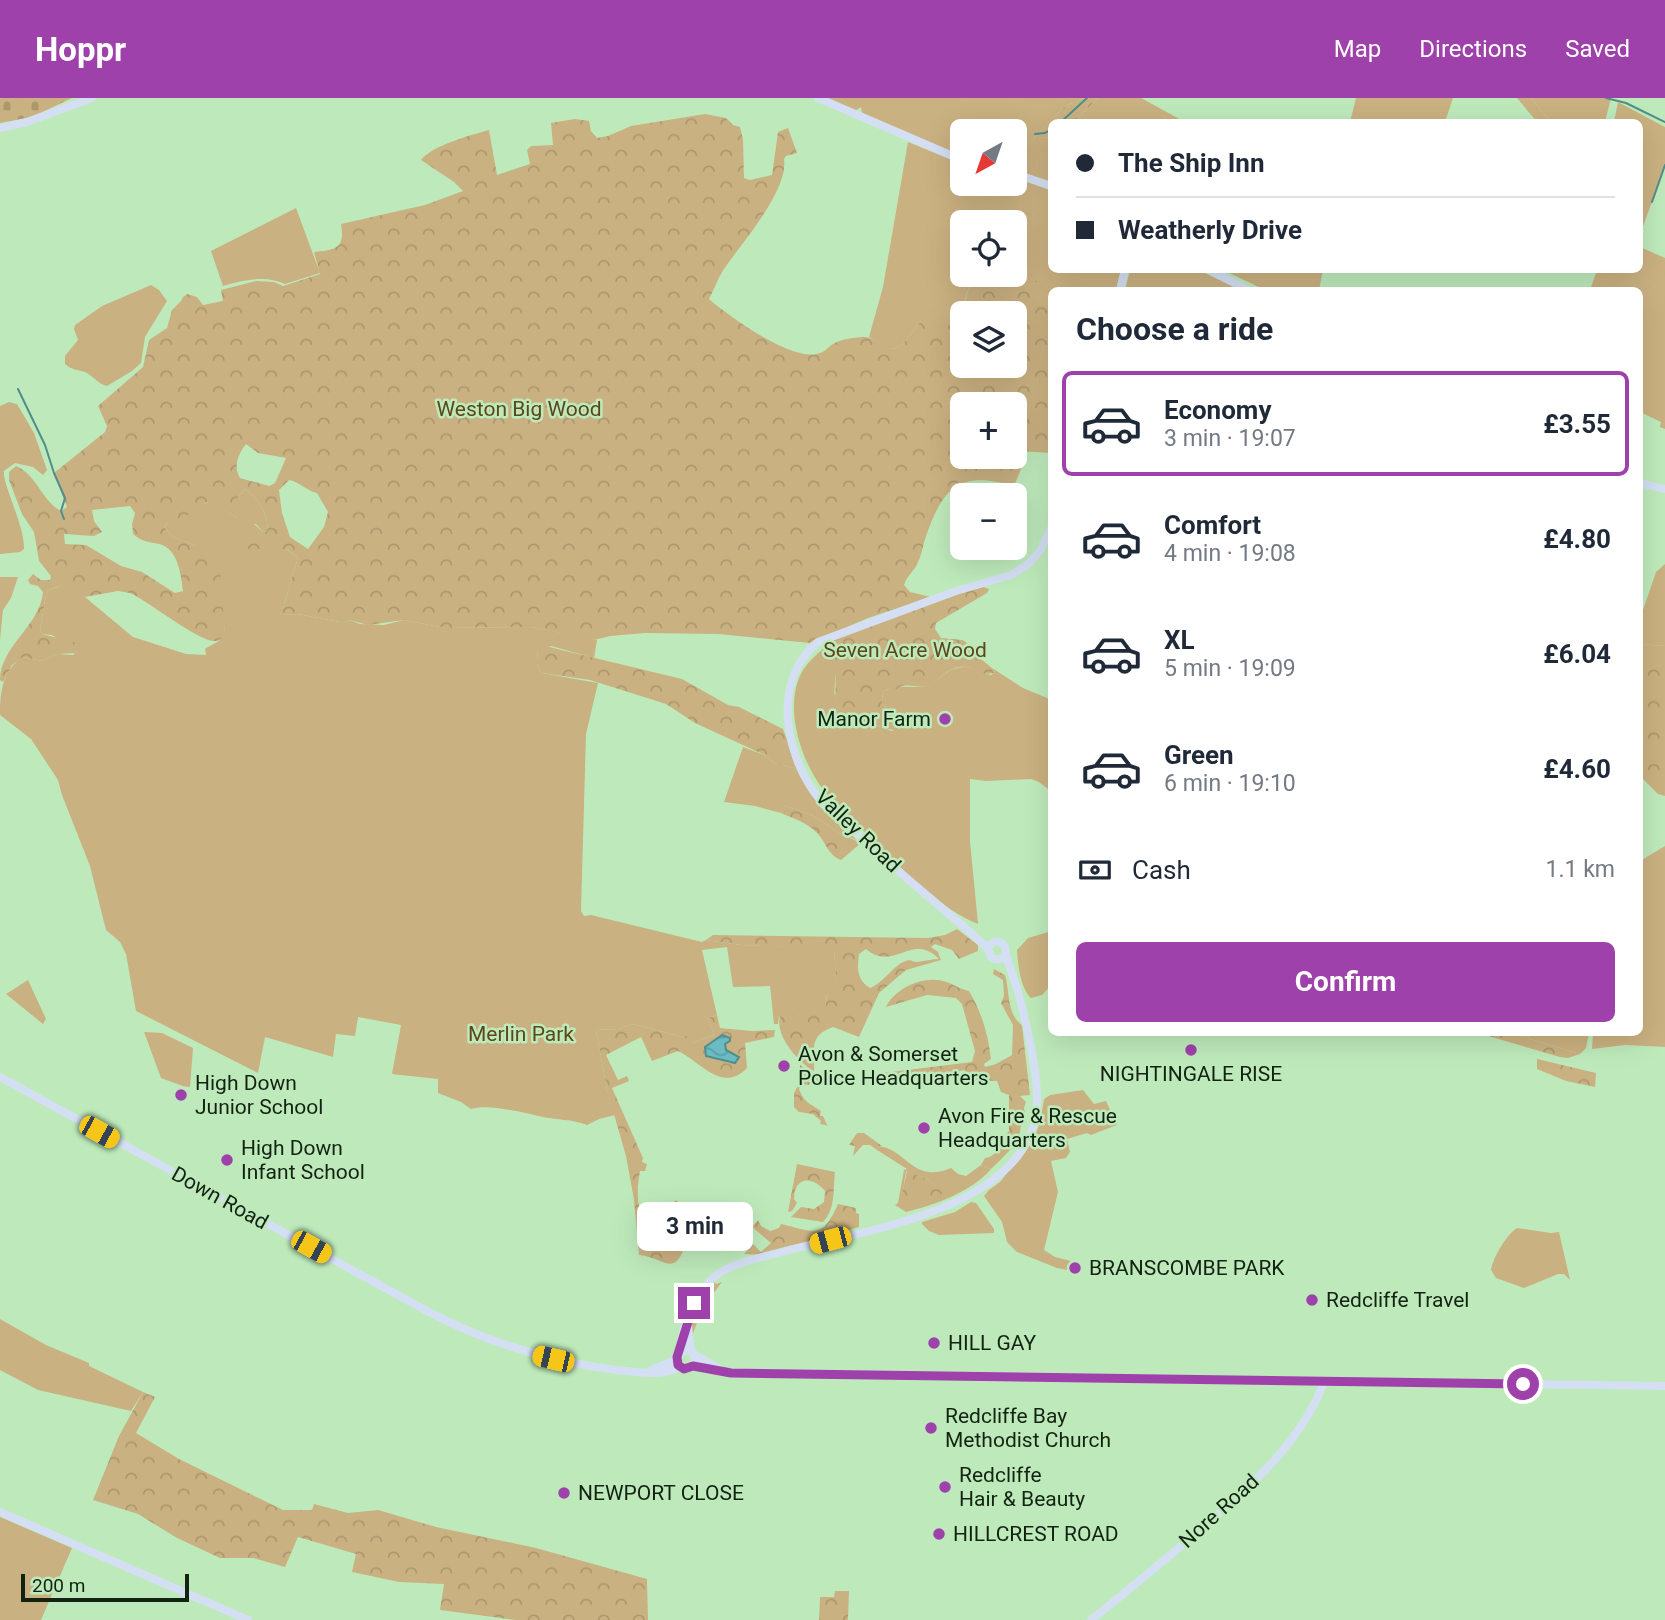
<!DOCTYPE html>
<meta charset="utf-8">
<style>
:root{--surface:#fff;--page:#f6f6f7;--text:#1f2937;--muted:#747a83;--line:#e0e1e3;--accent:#9f41aa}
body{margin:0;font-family:Roboto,sans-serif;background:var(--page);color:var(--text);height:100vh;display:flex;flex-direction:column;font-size:26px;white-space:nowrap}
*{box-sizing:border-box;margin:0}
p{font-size:23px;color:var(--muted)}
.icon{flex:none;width:38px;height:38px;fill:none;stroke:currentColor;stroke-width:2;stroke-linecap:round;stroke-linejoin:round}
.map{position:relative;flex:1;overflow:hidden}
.details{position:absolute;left:1048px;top:189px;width:595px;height:749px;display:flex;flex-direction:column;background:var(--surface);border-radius:10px;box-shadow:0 7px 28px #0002}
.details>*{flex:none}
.top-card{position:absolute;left:1048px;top:21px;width:595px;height:154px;border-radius:10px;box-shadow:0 7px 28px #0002;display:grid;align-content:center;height:154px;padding:0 28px;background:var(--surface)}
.needle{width:46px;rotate:220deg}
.controls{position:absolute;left:950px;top:21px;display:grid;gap:14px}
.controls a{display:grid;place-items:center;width:77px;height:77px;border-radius:10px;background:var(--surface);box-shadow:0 7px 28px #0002;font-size:35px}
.scale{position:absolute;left:21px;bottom:18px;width:168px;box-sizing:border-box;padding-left:7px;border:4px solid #132312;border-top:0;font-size:19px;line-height:24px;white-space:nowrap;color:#132312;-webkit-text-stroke:5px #beeabb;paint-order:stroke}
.end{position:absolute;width:32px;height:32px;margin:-16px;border:9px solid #9f41aa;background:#fff;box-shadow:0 0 0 4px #fff}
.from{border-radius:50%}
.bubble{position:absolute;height:49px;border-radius:10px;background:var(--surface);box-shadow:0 7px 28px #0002;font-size:23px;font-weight:700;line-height:49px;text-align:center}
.car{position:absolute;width:21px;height:42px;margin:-21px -10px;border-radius:9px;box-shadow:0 0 5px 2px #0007;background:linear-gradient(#f5c518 24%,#345 0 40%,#f5c518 0 76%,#345 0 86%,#f5c518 0)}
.top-card b{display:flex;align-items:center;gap:24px;height:66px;font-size:26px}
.top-card b+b{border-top:2px solid var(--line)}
.top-card i{width:18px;height:18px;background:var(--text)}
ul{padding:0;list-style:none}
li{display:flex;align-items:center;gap:21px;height:105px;margin:0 14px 10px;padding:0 14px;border:4px solid transparent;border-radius:10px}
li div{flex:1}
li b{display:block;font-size:26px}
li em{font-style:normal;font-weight:700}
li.active{border-color:var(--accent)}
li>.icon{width:63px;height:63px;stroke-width:1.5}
h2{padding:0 28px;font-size:32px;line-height:84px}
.pay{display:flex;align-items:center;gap:18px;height:77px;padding:0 28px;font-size:26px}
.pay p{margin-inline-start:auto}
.button{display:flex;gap:14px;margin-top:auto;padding:14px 28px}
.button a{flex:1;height:80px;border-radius:10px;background:var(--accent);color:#fff;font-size:28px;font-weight:700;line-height:80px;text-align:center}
header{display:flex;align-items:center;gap:42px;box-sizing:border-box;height:98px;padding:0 35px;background:var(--accent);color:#fff}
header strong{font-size:33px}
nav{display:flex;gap:38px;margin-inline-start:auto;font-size:24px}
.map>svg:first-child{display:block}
</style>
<header>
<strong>Hoppr</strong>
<nav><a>Map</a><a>Directions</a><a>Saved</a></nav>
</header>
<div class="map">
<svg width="1665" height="1522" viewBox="0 0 1665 1522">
<defs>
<pattern id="forest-crowns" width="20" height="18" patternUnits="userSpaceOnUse" patternTransform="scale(1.75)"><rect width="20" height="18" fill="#cab181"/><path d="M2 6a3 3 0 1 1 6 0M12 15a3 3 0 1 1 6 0" fill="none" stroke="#ad986e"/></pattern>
<pattern id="cemetery-stones" width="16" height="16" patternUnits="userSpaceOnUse" patternTransform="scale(1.75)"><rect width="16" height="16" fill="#cab181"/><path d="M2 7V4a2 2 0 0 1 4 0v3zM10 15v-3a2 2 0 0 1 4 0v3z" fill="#ad986e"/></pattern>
<pattern id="water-waves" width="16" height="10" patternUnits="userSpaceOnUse" patternTransform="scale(1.75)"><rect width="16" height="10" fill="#6abbc2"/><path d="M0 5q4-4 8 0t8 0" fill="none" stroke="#5ba0a6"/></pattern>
</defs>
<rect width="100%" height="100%" fill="#beeabb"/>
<!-- green -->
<path fill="#cab181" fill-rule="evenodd" d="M828 0H1084L1065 8 1032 42 1047 39 1052 42V85L1015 71V33H962V58L862 16 861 9 855 13Z
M1098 0H1141L1185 24H1074Z
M1356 0H1453L1445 24H1350Z
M1531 0H1611L1605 24H1551Z
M1618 4 1665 29V67L1640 137V24H1614Z
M908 44 962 66V86H1015V79L1052 93V172H1121L1116 192H1068L1004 177H1015V124H962V177H981C966 185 964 207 960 222L955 225 947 223H921L903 246 895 251 888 250 869 239 883 189Z
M296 110 320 175 285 186C266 177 242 182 223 188L211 153Z
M1640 149 1665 160V331L1660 329 1661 324 1640 314V192H1590L1597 172H1640Z
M1130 172H1199L1240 192H1125Z
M1223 172H1222H1323L1319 192H1265Z
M151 187 159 192 167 203 145 239 141 265 132 273 107 288C98 286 94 279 87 275 79 271 72 273 65 266V258L78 242 74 231 75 227 102 208Z
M9 304 17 306 34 335 47 372 43 377 33 369 15 365 4 373C2 386 25 428 24 451L20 454 0 456V308Z
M245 391C257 398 270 419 267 433L263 434 256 426 244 424 298 459 281 517 298 516 345 525 349 522 360 526 384 527 404 522 445 530 532 529 597 542 594 560 551 548 538 553C537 562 535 569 542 575L598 585 586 636 581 813 584 818 591 817 702 844 706 842 741 847 834 850 836 882 827 897 825 910H794L779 919 778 926H774L770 888 733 889 727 849 702 852 717 917 708 920 714 937 693 945 683 939 633 926 618 931 596 932 607 992 615 1017 599 1021 587 1027C571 1021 558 1022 543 1019 523 1015 489 1005 471 1011L461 1004 438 995V981L392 976 401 927 358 919 355 938 336 936 333 959 265 939 258 975 136 913 126 856 120 844 106 832 90 768 62 697 58 682 31 641 0 617C0 595 2 572 23 559L42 563 57 556 73 557 77 553 52 537 42 536 40 532 46 497 48 492 65 487 85 499 133 539 186 556 206 557 205 551C210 547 220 544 223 538 231 524 202 463 195 447L173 439 164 429 172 421 186 418 201 407 209 404 238 420V399Z
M1665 466V548L1640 546 1642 515 1656 474Z
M0 479H18L11 500 3 512 0 542Z
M825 549C828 559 832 567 835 576 837 583 833 591 835 598 838 611 848 616 853 627L868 624 892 633 899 628 882 604 883 594C897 585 912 591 926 588 939 585 945 569 965 569 973 569 983 575 991 577L994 575 992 570 1023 590 1052 602V694L1039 684 1031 681 986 683 970 681V743L978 826C941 811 909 778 881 750 863 731 840 714 824 693 801 663 782 608 803 572 809 563 817 556 825 549Z
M743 649 767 658 774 665 798 671 819 708 857 742 841 736 812 717 785 708 782 711 781 715 755 708 724 704Z
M1665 748V949L1625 947 1592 951 1593 935 1640 934V763Z
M1052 833V886L1042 897 1031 900C1020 889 1018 867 1017 852L1028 840Z
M28 882 46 921 43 926 6 896Z
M144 934 162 935 193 950 190 989 183 988 161 980Z
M1511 935H1589L1586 950 1580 956Z
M1083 992 1094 1006 1106 1003 1117 1027 1091 1037 1087 1035 1067 1041 1070 1054 1066 1060 1051 1063 1058 1094 1044 1152 1055 1159 1075 1164 1072 1173 1057 1170 1017 1154 1007 1144 1002 1124 984 1098 989 1092 1000 1084 1032 1044 1040 1025 1044 1001 1050 997Z
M878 1048C907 1051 912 1086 951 1070L958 1076 966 1078 981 1067 991 1071C971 1094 935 1107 906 1114L895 1107 898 1105 904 1072 907 1071 877 1052ZM906 1073 928 1082 943 1095 901 1105Z
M676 1102C685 1110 692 1113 705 1114L706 1110 730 1111 747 1117 749 1123 747 1126C723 1113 698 1123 676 1104L672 1106Z
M971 1104 976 1105 994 1131V1135L939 1137 929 1133 922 1126V1124L955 1114Z
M1517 1130 1551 1135 1559 1134 1570 1182 1564 1176H1558L1524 1190 1496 1180 1491 1172C1493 1160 1506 1137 1517 1130Z
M714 1184 716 1186 722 1184 702 1211 691 1241C689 1217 698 1200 714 1184Z
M0 1221 46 1247 89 1265V1268L143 1294 131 1313 38 1292 0 1272Z
M0 1419 72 1450 41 1522H0Z"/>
<!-- forest -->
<path fill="url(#forest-crowns)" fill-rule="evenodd" d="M1084 0H1098L1074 24H1052V42L1047 39 1031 43 1065 8Z
M1517 0H1531L1551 24H1537Z
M705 16 726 20 733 27 740 29 743 41 744 80 750 82 772 77 778 34 788 30 797 55 786 58 784 61C789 92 741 146 724 171 718 180 714 192 709 201 729 218 794 266 820 255 825 254 829 248 833 246 841 241 856 239 865 239 876 240 884 250 895 251L903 246 921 223 939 220 958 225C965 212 964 196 973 183 985 165 1049 187 1068 192H1052V355L1018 353 1016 356 1021 371 1014 388C961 373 944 387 926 438 923 447 922 456 918 464 915 473 907 477 904 487L910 494 931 499 868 520 810 545 718 536 645 535 610 538 594 542 532 529 445 530 404 522 368 527 349 522 345 525 298 516 281 517 298 459 286 451H245L242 439 244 424 249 421 263 434 267 433C270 419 257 398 245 391L238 399V406L243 413 238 420 208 404C199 407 195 414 186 418 177 423 171 420 164 429L173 439 195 447 211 457 220 466 225 539C220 541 219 543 214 543 196 542 150 504 130 495L118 493 85 499C67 491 68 484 48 492L46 497 40 532 42 536 74 544 77 547 76 555 57 556 42 563 23 559 12 567 3 584 0 582C0 548 40 528 43 494L38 488 30 486 28 482 33 476 41 482H50L51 478 39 463 34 434 22 416 9 382V374L16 368C37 377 41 402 61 413L67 409 54 375 105 334 107 328 98 308 143 269 149 242 167 230 172 212 181 203 183 199 187 196 197 199 203 207 223 203 221 192 256 183 274 184 283 188 320 176 314 154C337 152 345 150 341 126L425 107 463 93 454 84 421 62C431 48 471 37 489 32L497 77 530 66 527 52 531 48 553 47 551 25 575 21 589 23 591 33 597 40 608 38 631 28ZM962 215H1015V268H962ZM962 306H1015V359H962ZM246 346 258 355 286 360 275 385 269 388 240 380C233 369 238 356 246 346ZM289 382C300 384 305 392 317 395L328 414 324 429 308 451 290 439 282 415 279 392ZM130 408 135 415 132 426 133 436C143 444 148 444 159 446 178 450 181 477 183 493L175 495 142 474 121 468 86 447 65 446 64 436 94 438 102 434 94 423 92 412Z
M983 489 989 491 987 495 936 525 935 531 941 540 962 542 966 544 969 551 992 570 994 575C984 578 977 571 967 569 947 566 939 585 927 588 915 591 905 583 895 592L888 591 883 594 882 604 899 628 897 632C879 632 872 620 853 627L835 603 836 579 830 569 824 544 957 495Z
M1640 546 1665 548V698L1658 696 1640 678Z
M545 548 682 581 728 607 739 609 783 631 798 671 774 665 767 658 695 625 666 606 590 582 542 575C535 569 537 562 538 553Z
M785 708 812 717 841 736 861 745 841 762C827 757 826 743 816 734 806 724 794 721 781 715L782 710Z
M957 831 978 847V853L959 861 952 852 935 846 931 849 938 854 941 862 906 872 879 895 859 939 833 929C808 938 815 951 814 973 799 965 772 935 781 916L794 910H825L828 893 836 882 834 851 741 847 706 842 713 837 928 840 945 837ZM866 851C894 875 912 833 939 861 932 861 925 863 917 864 911 864 912 861 906 863 894 866 885 884 870 890 857 882 857 871 859 856Z
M994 871 1005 877C1010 892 1006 916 1022 927L1030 997 1020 998 1026 1004 1024 1010 1026 1023 1021 1027 1018 1045C1008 1053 1000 1063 991 1071L981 1067 985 1060C1000 1058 1000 1043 1009 1033V997L1001 994 997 983 972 982 964 972 928 982 926 980 898 982 883 979V975L972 964 975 953 962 906 956 900 927 897 886 909C895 889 928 875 949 885 956 888 961 891 969 893 982 915 988 936 991 961L984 966 985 969 996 966 1012 957 1013 927 1001 905 1004 898 1003 882 993 876Z
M717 917 720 930 752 933 775 932 774 939 745 945 747 970C722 996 700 963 678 953L652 963 641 939 606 957 618 982 627 978 629 983 612 990 643 1060 642 1064 647 1066 645 1073H640C632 1120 645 1126 686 1145 674 1181 666 1160 639 1157L634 1102 626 1058 607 992 596 932 618 931 633 926 683 939 687 938 693 945 714 937 708 920ZM722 937 728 944 725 946 726 952 738 959V962L728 965 714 958H707L705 949Z
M1478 935H1511L1580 956 1568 960 1560 959Z
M1537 961 1596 975 1595 989 1566 983 1537 971Z
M800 967 821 982 819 985 815 979 807 982 810 985 809 987 803 986 799 991C803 1003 810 1006 821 1013L820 1018H823L827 1027 830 1028 820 1026 821 1023 813 1016 799 1014 794 1009V995L799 986Z
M857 1035H864L882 1048H878L877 1052 870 1047H863L853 1058 855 1048 849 1047Z
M797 1066 835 1074C833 1090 836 1111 823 1124L791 1119 801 1109 814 1111 824 1104 825 1093C812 1077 794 1079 794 1101L797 1105 792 1113 788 1114Z
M907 1073 928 1082 944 1095 920 1105H900Z
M838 1106 856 1110V1115L859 1116V1129L760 1157 744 1156 753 1146 761 1154 771 1145 752 1129 758 1122 761 1128 770 1133 779 1130 781 1126C815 1134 822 1142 838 1106Z
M143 1294 155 1299 136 1335 179 1361 283 1412H312L314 1406 348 1415 378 1412 436 1429 536 1450 647 1481 648 1522H515L440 1512 444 1486 399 1484 352 1474 356 1456 298 1439 285 1469 253 1460H220L177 1440 138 1416 93 1402 119 1338Z
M835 1493H849L848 1522H819L820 1499H834Z"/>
<!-- cemetery -->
<path fill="url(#cemetery-stones)" d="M0 0H72L32 19 0 25Z"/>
<!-- water -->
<path fill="url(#water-waves)" stroke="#508d8d" stroke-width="2" d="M722 937 730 940V943L725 946 726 952 739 959 735 965 706 958 705 949Z"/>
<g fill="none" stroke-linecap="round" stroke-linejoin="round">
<!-- stream -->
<path stroke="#508d8d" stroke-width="2" d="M1606 0 1626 5 1665 24
M1061 24 1087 0
M1035 36 1045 35 1052 31
M1652 104 1665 67
M18 291 45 347 54 375 65 400 61 413 64 421"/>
<!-- secondary -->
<path stroke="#d4dff3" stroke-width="8" d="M818 0 962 62
M0 30 27 24 92 0
M1015 76 1052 88
M1209 172 1248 192
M1120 192 1125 172
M1640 385 1665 391
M988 851C965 828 940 809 916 788 895 771 876 753 857 735 845 724 831 715 821 703 785 661 770 582 818 544L956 493 1011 477 1027 467 1040 453 1052 428
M0 979 427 1213C487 1245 549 1263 616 1272 637 1274 661 1279 680 1269
M688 1227 690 1248 696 1262 691 1270H682L677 1263 678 1257 685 1252 691 1253
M679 1255C683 1228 692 1197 714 1179 735 1163 764 1159 789 1152 864 1133 1022 1111 1036 1016 1041 982 1026 923 1017 890 1013 877 1006 862 1005 849 1000 841 991 842 988 851L991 859C997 863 1003 862 1006 855
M695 1257 718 1270
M693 1268 722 1274 771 1275 1665 1288
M651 1272 677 1261
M0 1414 248 1522
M1091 1522C1126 1494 1160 1466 1194 1437 1244 1394 1300 1348 1324 1284"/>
</g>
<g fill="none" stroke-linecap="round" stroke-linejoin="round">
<!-- route -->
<path stroke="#9f41aa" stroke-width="9" d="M694 1205 677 1259 678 1267 684 1271 693 1268 731 1275 1523 1286"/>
</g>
<!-- markers -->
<g fill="#9f41aa" stroke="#beeabb" stroke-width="2.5">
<circle cx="945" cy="621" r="7"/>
<circle cx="1191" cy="952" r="7"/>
<circle cx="784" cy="968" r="7"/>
<circle cx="181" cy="997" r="7"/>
<circle cx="924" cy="1030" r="7"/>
<circle cx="227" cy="1062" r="7"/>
<circle cx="1075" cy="1170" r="7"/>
<circle cx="1312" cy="1202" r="7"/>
<circle cx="934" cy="1245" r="7"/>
<circle cx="931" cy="1330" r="7"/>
<circle cx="945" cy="1389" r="7"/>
<circle cx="564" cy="1395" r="7"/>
<circle cx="939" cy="1436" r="7"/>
</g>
<g text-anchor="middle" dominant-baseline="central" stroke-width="5" stroke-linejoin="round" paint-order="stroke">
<!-- park labels -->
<g font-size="21" fill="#5c471b" stroke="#beeabb">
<text x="519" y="311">Weston Big Wood</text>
<text x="905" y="552">Seven Acre Wood</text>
<text x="521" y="936">Merlin Park</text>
</g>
<!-- poi labels -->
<g font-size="21" fill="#132312" stroke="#beeabb" text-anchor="start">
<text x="931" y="621" text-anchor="end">Manor Farm</text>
<text x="798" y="956">Avon &amp; Somerset<tspan x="798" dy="24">Police Headquarters</tspan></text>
<text x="1191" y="976" text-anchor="middle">NIGHTINGALE RISE</text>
<text x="195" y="985">High Down<tspan x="195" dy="24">Junior School</tspan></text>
<text x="938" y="1018">Avon Fire &amp; Rescue<tspan x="938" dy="24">Headquarters</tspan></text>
<text x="241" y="1050">High Down<tspan x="241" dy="24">Infant School</tspan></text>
<text x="1089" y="1170">BRANSCOMBE PARK</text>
<text x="1326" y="1202">Redcliffe Travel</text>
<text x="948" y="1245">HILL GAY</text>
<text x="945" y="1318">Redcliffe Bay<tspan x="945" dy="24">Methodist Church</tspan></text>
<text x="959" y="1377">Redcliffe<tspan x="959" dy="24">Hair &amp; Beauty</tspan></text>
<text x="578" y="1395">NEWPORT CLOSE</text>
<text x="953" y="1436">HILLCREST ROAD</text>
</g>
<!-- street labels -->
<g font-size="21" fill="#132312" stroke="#beeabb">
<text transform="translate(858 733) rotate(44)">Valley Road</text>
<text transform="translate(220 1100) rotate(29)">Down Road</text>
<text transform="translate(1219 1413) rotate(-42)">Nore Road</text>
</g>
</g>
</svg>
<div class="controls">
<a><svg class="needle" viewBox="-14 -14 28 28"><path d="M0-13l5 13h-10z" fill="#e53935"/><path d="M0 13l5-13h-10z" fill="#747a83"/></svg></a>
<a><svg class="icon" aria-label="locate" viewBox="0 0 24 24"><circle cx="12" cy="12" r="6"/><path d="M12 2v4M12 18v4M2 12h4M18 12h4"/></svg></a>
<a><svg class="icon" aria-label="layers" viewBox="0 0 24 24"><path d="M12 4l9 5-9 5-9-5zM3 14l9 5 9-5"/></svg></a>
<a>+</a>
<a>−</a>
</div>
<div class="scale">200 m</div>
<i class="end from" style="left:1523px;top:1286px"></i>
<i class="end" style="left:694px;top:1205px"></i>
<div class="bubble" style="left:637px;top:1104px;width:116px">3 min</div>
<i class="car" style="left:99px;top:1034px;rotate:119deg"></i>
<i class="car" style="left:830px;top:1142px;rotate:255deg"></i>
<i class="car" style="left:311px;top:1149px;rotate:119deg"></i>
<i class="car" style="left:553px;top:1261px;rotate:283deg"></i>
<div class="top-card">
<b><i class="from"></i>The Ship Inn</b>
<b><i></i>Weatherly Drive</b>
</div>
<section class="details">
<h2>Choose a ride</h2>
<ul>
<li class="active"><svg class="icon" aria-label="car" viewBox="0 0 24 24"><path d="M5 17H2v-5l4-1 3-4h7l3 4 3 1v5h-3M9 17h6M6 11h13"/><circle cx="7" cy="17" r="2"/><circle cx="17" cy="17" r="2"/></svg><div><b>Economy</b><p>3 min · 19:07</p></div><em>£3.55</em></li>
<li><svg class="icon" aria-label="car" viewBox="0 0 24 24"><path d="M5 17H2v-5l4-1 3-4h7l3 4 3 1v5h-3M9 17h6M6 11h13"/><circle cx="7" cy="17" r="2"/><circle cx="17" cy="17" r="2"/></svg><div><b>Comfort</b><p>4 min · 19:08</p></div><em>£4.80</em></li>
<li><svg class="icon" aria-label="car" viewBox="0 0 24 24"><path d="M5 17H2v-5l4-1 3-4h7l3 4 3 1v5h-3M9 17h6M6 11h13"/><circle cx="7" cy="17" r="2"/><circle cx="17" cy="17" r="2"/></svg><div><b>XL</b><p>5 min · 19:09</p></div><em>£6.04</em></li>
<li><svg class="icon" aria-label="car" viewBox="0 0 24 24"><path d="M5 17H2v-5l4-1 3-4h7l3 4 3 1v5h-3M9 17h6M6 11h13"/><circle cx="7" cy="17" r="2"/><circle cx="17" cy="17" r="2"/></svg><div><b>Green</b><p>6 min · 19:10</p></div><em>£4.60</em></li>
</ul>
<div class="pay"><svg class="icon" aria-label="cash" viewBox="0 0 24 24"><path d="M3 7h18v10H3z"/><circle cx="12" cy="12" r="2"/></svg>Cash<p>1.1 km</p></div>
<div class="button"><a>Confirm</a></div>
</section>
</div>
